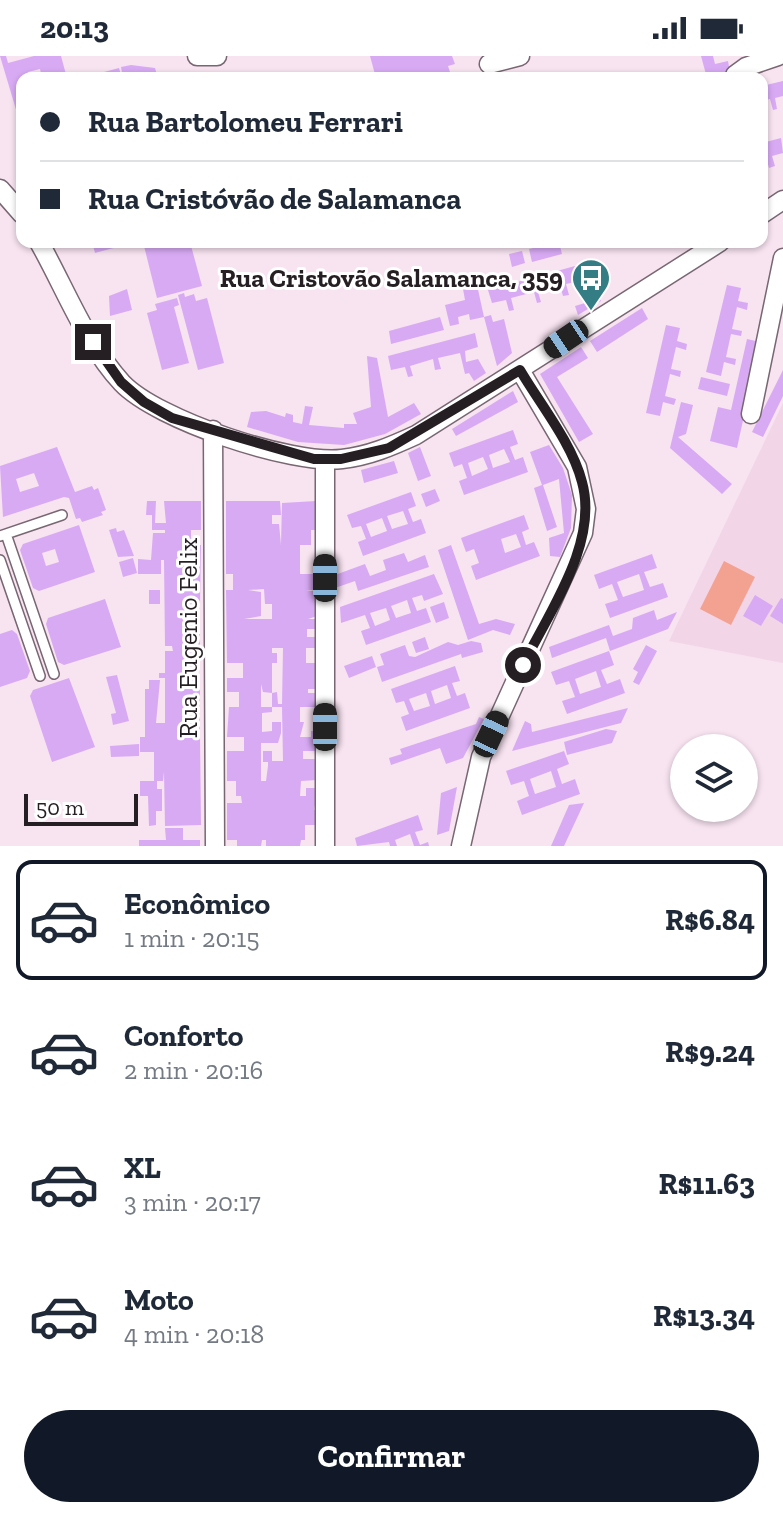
<!DOCTYPE html>
<html lang="pt">
<meta charset="utf-8">
<style>
:root{--surface:#fff;--page:#f2f2f3;--text:#1f2937;--muted:#747a83;--line:#e0e1e3;--accent:#111827}
body{margin:0;font-family:"Zilla Slab",serif;background:var(--page);color:var(--text);height:100vh;display:flex;flex-direction:column;font-size:30px;white-space:nowrap}
*{box-sizing:border-box;margin:0}
p{font-size:26px;color:var(--muted)}
.icon{flex:none;width:44px;height:44px;fill:none;stroke:currentColor;stroke-width:2;stroke-linecap:round;stroke-linejoin:round}
.map{position:relative;height:790px;overflow:hidden}
.panel{display:flex;flex-direction:column;background:var(--surface);flex:1}
.panel>*{flex:none}
.top-card{position:absolute;left:16px;top:16px;width:752px;height:176px;border-radius:16px;box-shadow:0 2px 6px #0004;display:grid;align-content:center;height:176px;padding:0 24px;background:var(--surface)}
.controls{position:absolute;left:670px;top:678px;display:grid;gap:16px}
.controls a{display:grid;place-items:center;width:88px;height:88px;border-radius:50%;background:var(--surface);box-shadow:0 2px 6px #0004;font-size:40px}
.scale{position:absolute;left:24px;bottom:20px;width:114px;box-sizing:border-box;padding-left:8px;border:4px solid #251e22;border-top:0;font-size:22px;line-height:28px;white-space:nowrap;color:#251e22;-webkit-text-stroke:6px #fff;paint-order:stroke}
.end{position:absolute;width:36px;height:36px;margin:-18px;border:10px solid #251e22;background:#fff;box-shadow:0 0 0 4px #fff}
.from{border-radius:50%}
.car{position:absolute;width:24px;height:48px;margin:-24px -12px;border-radius:10px;box-shadow:0 0 6px 2px #0007;background:linear-gradient(#222 24%,#8ab4d8 0 40%,#222 0 76%,#8ab4d8 0 86%,#222 0)}
.top-card b{display:flex;align-items:center;gap:28px;height:76px;font-size:30px}
.top-card b+b{border-top:2px solid var(--line)}
.top-card i{width:20px;height:20px;background:var(--text)}
ul{padding:14px 0 0;list-style:none}
li{display:flex;align-items:center;gap:24px;height:120px;margin:0 16px 12px;padding:0 8px;border:4px solid transparent;border-radius:16px}
li div{flex:1}
li b{display:block;font-size:30px}
li em{font-style:normal;font-weight:700}
li.selected{border-color:var(--accent)}
li>.icon{width:72px;height:72px;stroke-width:1.5}
.primary-button{display:flex;gap:16px;margin-top:auto;padding:16px 24px}
.primary-button a{flex:1;height:92px;border-radius:48px;background:var(--accent);color:#fff;font-size:32px;font-weight:700;line-height:92px;text-align:center}
.status{display:flex;justify-content:space-between;align-items:center;height:56px;padding:0 40px;background:var(--surface);direction:ltr}
.status svg{height:22px;fill:currentColor}
.map>svg:first-child{display:block}
</style>
<div class="status"><b>20:13</b><svg viewBox="0 0 49 12"><path d="M0 12V9h3v3zM5 12V6h3v6zM10 12V3h3v9zM15 12V0h3v12zM26 1h20v11H26zM47 4h2v5h-2z"/></svg></div>
<div class="map">
<svg width="783" height="790" viewBox="0 0 783 790">
<rect width="100%" height="100%" fill="#f8e3f1"/>
<!-- built -->
<path fill="#f2d6e8" d="M783 347V607L669 585Z"/>
<!-- green -->
<path fill="#f3a190" d="M724 505 755 521 731 569 700 553Z"/>
<!-- building -->
<path fill="#d8aaf4" fill-rule="evenodd" d="M0 0H6L8 7 34 0H61L67 22H42L40 13 28 16 30 22H22V73L18 74 17 67H20Z
M370 0H452L455 8 448 10 451 19 439 22H412L411 17 376 22Z
M701 0H713L715 8 728 5 731 22H707Z
M131 9 155 12 158 22H123L121 11Z
M119 12 122 22H85V21Z
M783 25V40L775 42 777 53 773 54 770 43 762 45V30Z
M781 82 783 97 772 100 775 110 769 112 766 101 762 102V87Z
M92 186H132V187L95 197Z
M143 186H190L202 230 157 242Z
M559 186 562 198 532 206 529 193Z
M522 195 525 207 512 211 509 198Z
M575 210 579 225 566 228 569 239 563 240 560 230 538 236 541 246 537 247 534 236 511 242 514 254 509 255 506 244 492 247 488 234Z
M594 225 601 245 578 259 575 250 585 247 582 229Z
M477 229 484 261 470 264 469 258 458 261 459 268 450 270 445 249 465 244 463 233Z
M727 229 741 232 738 245 748 247 747 254 737 251 732 273 742 275 741 280 731 278 726 301 736 303 735 309 724 306 721 320 706 316Z
M127 233 132 254 110 260 109 240Z
M184 237 185 241 194 238 196 245 207 242 224 307 198 314 178 239Z
M177 242 179 249 174 251 189 307 162 314 147 257 157 254 155 248Z
M642 252 648 263 597 296 590 285Z
M491 259 493 266 504 263 512 297 497 310 484 261Z
M440 261 444 274 391 288 389 275Z
M666 269 680 272 677 285 687 288 686 294 676 291 671 313 681 315 680 321 670 318 665 340 676 343 674 349 663 346 660 360 646 357Z
M475 277 478 291 465 295 466 306 478 303 486 317 474 325 469 317 465 318 460 297 438 302 441 313 435 314 433 303 410 310 413 320 408 321 405 311 391 314 388 300Z
M747 283 760 286 737 392 710 385 718 351 731 354Z
M581 291 588 302 557 321 593 378 579 386 540 318Z
M367 300 377 302 388 361 414 347 421 358 385 378 344 389 298 386 247 371 251 356 266 355 285 361 286 357 293 359V366L302 368 305 350 313 351 309 369 344 372V368H357L353 357 371 351Z
M783 314V340L763 381 752 376Z
M701 321 730 328 727 340 698 333Z
M513 335 518 346 456 380 452 373Z
M681 346 693 349 686 378 678 381 732 428 722 438 670 392Z
M513 374 518 388 510 391 515 404 523 401 528 416 464 439 459 425 467 422 462 408 454 411 449 397ZM504 393 510 406 493 412 489 399ZM483 401 488 413 472 420 468 407Z
M549 389 563 412 572 439 571 472 560 501 550 500 549 482 564 477 559 423 543 429 557 471 547 475 534 432 542 429 530 396Z
M57 391 75 436 92 430 94 434 98 432 106 454 101 456 103 459 82 466 80 462 76 463 69 442 64 441 3 461 0 410ZM34 417 39 430 20 436 16 423Z
M420 391 431 420 418 425 408 397Z
M394 405 398 417 364 427 361 414Z
M435 433 440 445 426 451 421 438Z
M411 436 416 450 408 453 413 466 421 463 426 477 363 500 358 486 366 483 361 470 352 472 347 459ZM403 455 408 468 392 473 387 460ZM382 462 387 475 371 481 366 468Z
M147 445H156L155 467H166L164 445H201V474H191V489H201L200 548H188V563H199L200 574H190L189 578H200V592H191V589H186L185 592H190L193 622H200V677H183V681H200L201 769 165 770 164 716 163 725H157V733H162V755H156V769L149 770 148 740H140V725H154V696H140V681H145V633H149V624H160L156 667H165V622H159V617H165V595H173L172 590H165L164 504H161V518H138V503L151 504 153 477H165V474H152V459H146Z
M226 445H280L281 459H272V468H279L281 489 282 447 316 445V474H311V489H300V518H317V533L306 535H317V560L308 563H317V573H307V581H317V592H306V607H319L317 633H308V637H317V651H300V666H304L300 681H311V675H317V695H303V703H317V724L301 725 300 740H306V732H318L314 754H318V769H305V784H301L300 790H266V784H262L261 790H237V784H227V747H242L243 754 241 740H236V725H227V695H244V681H227L229 651H239V636H227V622H243V607H227L226 534H233V518H226ZM264 533 265 548H272V563H244L261 560V536L248 534ZM272 592H283L282 648H278L277 636 272 637V651H261V628L263 636 272 637V607H277V597H272ZM272 651H282L283 705H272V695H263V706H268V710L266 725H261V687H278L281 677V666H272V675L262 676V657L272 656Z
M524 459 529 473 522 476 526 489 534 486 540 500 476 524 471 510 479 507 474 493 466 496 461 482ZM516 478 521 491 505 497 501 483Z
M79 469 95 516 39 535 33 532 20 494 23 488ZM55 493 59 506 46 510 42 497Z
M116 472 117 476 124 474 134 500 118 501 109 474Z
M451 489 479 568 496 563 515 568 510 579 493 574 468 584 438 494Z
M404 497 408 506 425 499 429 511 358 535 355 525 335 532V519L365 508 370 520 386 514 383 504Z
M652 498 657 512 644 516 650 531 663 527 668 541 610 562 605 548 618 544 612 528 599 533 594 519ZM639 518 644 534 623 541 617 526Z
M133 502 137 517 123 521 119 506Z
M434 518 443 538 424 545 422 539 412 542 417 555 426 552 431 566 366 589 361 575 370 572 365 559 341 567 340 551ZM407 544 411 557 396 562 391 550ZM386 552 390 564 375 570 370 557Z
M149 534H160V548H149Z
M755 539 773 550 761 570 743 560Z
M781 542 783 543V568L770 560Z
M105 543 121 591 64 609 58 606 46 568 48 562Z
M444 546 449 562 436 567 430 551Z
M654 554 657 564 677 556 668 573 610 595 606 582 552 602 549 591 609 569 613 580 632 573 633 562Z
M12 574 17 578 30 615 27 622 0 631V578Z
M425 581 429 593 416 597 412 586Z
M471 585 481 587 483 596 462 602 461 598 382 626 377 611 384 609 380 598 405 589 409 600 415 601 448 586 458 589Z
M646 589 657 595 639 629 633 626 638 616 633 613Z
M609 595 614 609 601 614 607 628 620 623 625 637 567 658 562 645 575 641 569 625 556 629 551 616ZM596 615 601 631 580 638 575 623Z
M372 600 376 611 349 622 344 610Z
M455 610 460 625 452 627 457 640 465 637 470 652 406 675 401 661 409 658 404 645 396 647 391 633ZM447 629 451 642 435 648 431 635ZM426 637 430 650 414 655 409 643Z
M117 619 129 665 113 669 111 658 116 657 106 621Z
M69 622 95 691 52 706 30 640 33 634Z
M628 652 621 667 512 695 525 665 531 668 532 676Z
M479 661 484 663 463 702 446 708 440 692 391 709 389 702 402 698 400 693 476 668Z
M606 673 617 675 612 687 567 699 564 686Z
M139 688V700L111 701 110 690Z
M564 695 569 708 557 713 562 728 575 723 580 738 522 759 517 745 529 740 524 725 511 729 506 715ZM551 715 556 731 535 738 530 723Z
M457 731 449 775 437 779 441 737Z
M584 747 564 790H551L569 749Z
M418 759 423 774 415 776 420 789 428 786 429 790H414L410 778 395 784 397 790H390L389 786 357 790 355 782Z
M165 772H183V784H200V790H139V784H166Z"/>
<g fill="none" stroke-linecap="round" stroke-linejoin="round">
<!-- service casing -->
<g stroke="#786672" stroke-width="12">
<path id="service" d="M6 478 54 618
M0 480 62 459
M0 504 40 620"/>
</g>
<!-- minor casing -->
<g stroke="#786672" stroke-width="21">
<path id="minor" d="M197 0H217
M489 8 520 0
M735 19 746 11 778 0
M0 133 22 158
M762 158 783 144
M39 186C65 232 86 288 122 327 157 364 292 409 342 403 369 400 392 390 416 379L720 186
M751 358 783 202
M213 374 215 790
M325 404V790
M461 790 481 701 583 477 586 453 577 411 520 314"/>
</g>
<!-- service -->
<use href="#service" stroke="#fff" stroke-width="9"/>
<!-- minor -->
<use href="#minor" stroke="#fff" stroke-width="18"/>
</g>
<g fill="none" stroke-linecap="round" stroke-linejoin="round">
<!-- route -->
<path stroke="#251e22" stroke-width="10" d="M93 286 121 326 144 346 172 362 314 403H341L389 392 520 314C540 348 572 387 582 426 599 487 549 556 523 609"/>
</g>
<!-- icons -->
<defs>
<g id="bus-pin" transform="scale(2)"><path d="M0 17L-7.5 6A9.5 9.5 0 1 1 7.5 6Z" fill="#357d84" stroke="#fff"/><path d="M-5-6H5V4H4V6H2V4H-2V6H-4V4H-5ZM-3.5-4V0h7V-4ZM-3.5 1.2v1.5H-2V1.2ZM2 1.2v1.5H3.5V1.2Z" fill="#fff"/></g>
</defs>
<g fill-rule="evenodd">
<use href="#bus-pin" x="591" y="222"/>
</g>
<g text-anchor="middle" dominant-baseline="central" stroke-width="6" stroke-linejoin="round" paint-order="stroke">
<!-- poi labels -->
<g font-size="26" font-weight="bold" fill="#251e22" stroke="#fff" text-anchor="end">
<text x="563" y="222">Rua Cristovão Salamanca, 359</text>
</g>
<!-- street labels -->
<g font-size="26" fill="#251e22" stroke="#fff">
<text transform="translate(188 582) rotate(-90)">Rua Eugenio Felix</text>
</g>
</g>
</svg>
<div class="controls">
<a><svg class="icon" aria-label="layers" viewBox="0 0 24 24"><path d="M12 4l9 5-9 5-9-5zM3 14l9 5 9-5"/></svg></a>
</div>
<div class="scale">50 m</div>
<i class="end from" style="left:523px;top:609px"></i>
<i class="end" style="left:93px;top:286px"></i>
<i class="car" style="left:566px;top:283px;rotate:236deg"></i>
<i class="car" style="left:325px;top:522px;rotate:0deg"></i>
<i class="car" style="left:325px;top:671px;rotate:0deg"></i>
<i class="car" style="left:491px;top:678px;rotate:25deg"></i>
<div class="top-card">
<b><i class="from"></i>Rua Bartolomeu Ferrari</b>
<b><i></i>Rua Cristóvão de Salamanca</b>
</div>
</div>
<section class="panel">
<ul>
<li class="selected"><svg class="icon" aria-label="car" viewBox="0 0 24 24"><path d="M5 17H2v-5l4-1 3-4h7l3 4 3 1v5h-3M9 17h6M6 11h13"/><circle cx="7" cy="17" r="2"/><circle cx="17" cy="17" r="2"/></svg><div><b>Econômico</b><p>1 min · 20:15</p></div><em>R$6.84</em></li>
<li><svg class="icon" aria-label="car" viewBox="0 0 24 24"><path d="M5 17H2v-5l4-1 3-4h7l3 4 3 1v5h-3M9 17h6M6 11h13"/><circle cx="7" cy="17" r="2"/><circle cx="17" cy="17" r="2"/></svg><div><b>Conforto</b><p>2 min · 20:16</p></div><em>R$9.24</em></li>
<li><svg class="icon" aria-label="car" viewBox="0 0 24 24"><path d="M5 17H2v-5l4-1 3-4h7l3 4 3 1v5h-3M9 17h6M6 11h13"/><circle cx="7" cy="17" r="2"/><circle cx="17" cy="17" r="2"/></svg><div><b>XL</b><p>3 min · 20:17</p></div><em>R$11.63</em></li>
<li><svg class="icon" aria-label="car" viewBox="0 0 24 24"><path d="M5 17H2v-5l4-1 3-4h7l3 4 3 1v5h-3M9 17h6M6 11h13"/><circle cx="7" cy="17" r="2"/><circle cx="17" cy="17" r="2"/></svg><div><b>Moto</b><p>4 min · 20:18</p></div><em>R$13.34</em></li>
</ul>
<div class="primary-button"><a>Confirmar</a></div>
</section>
